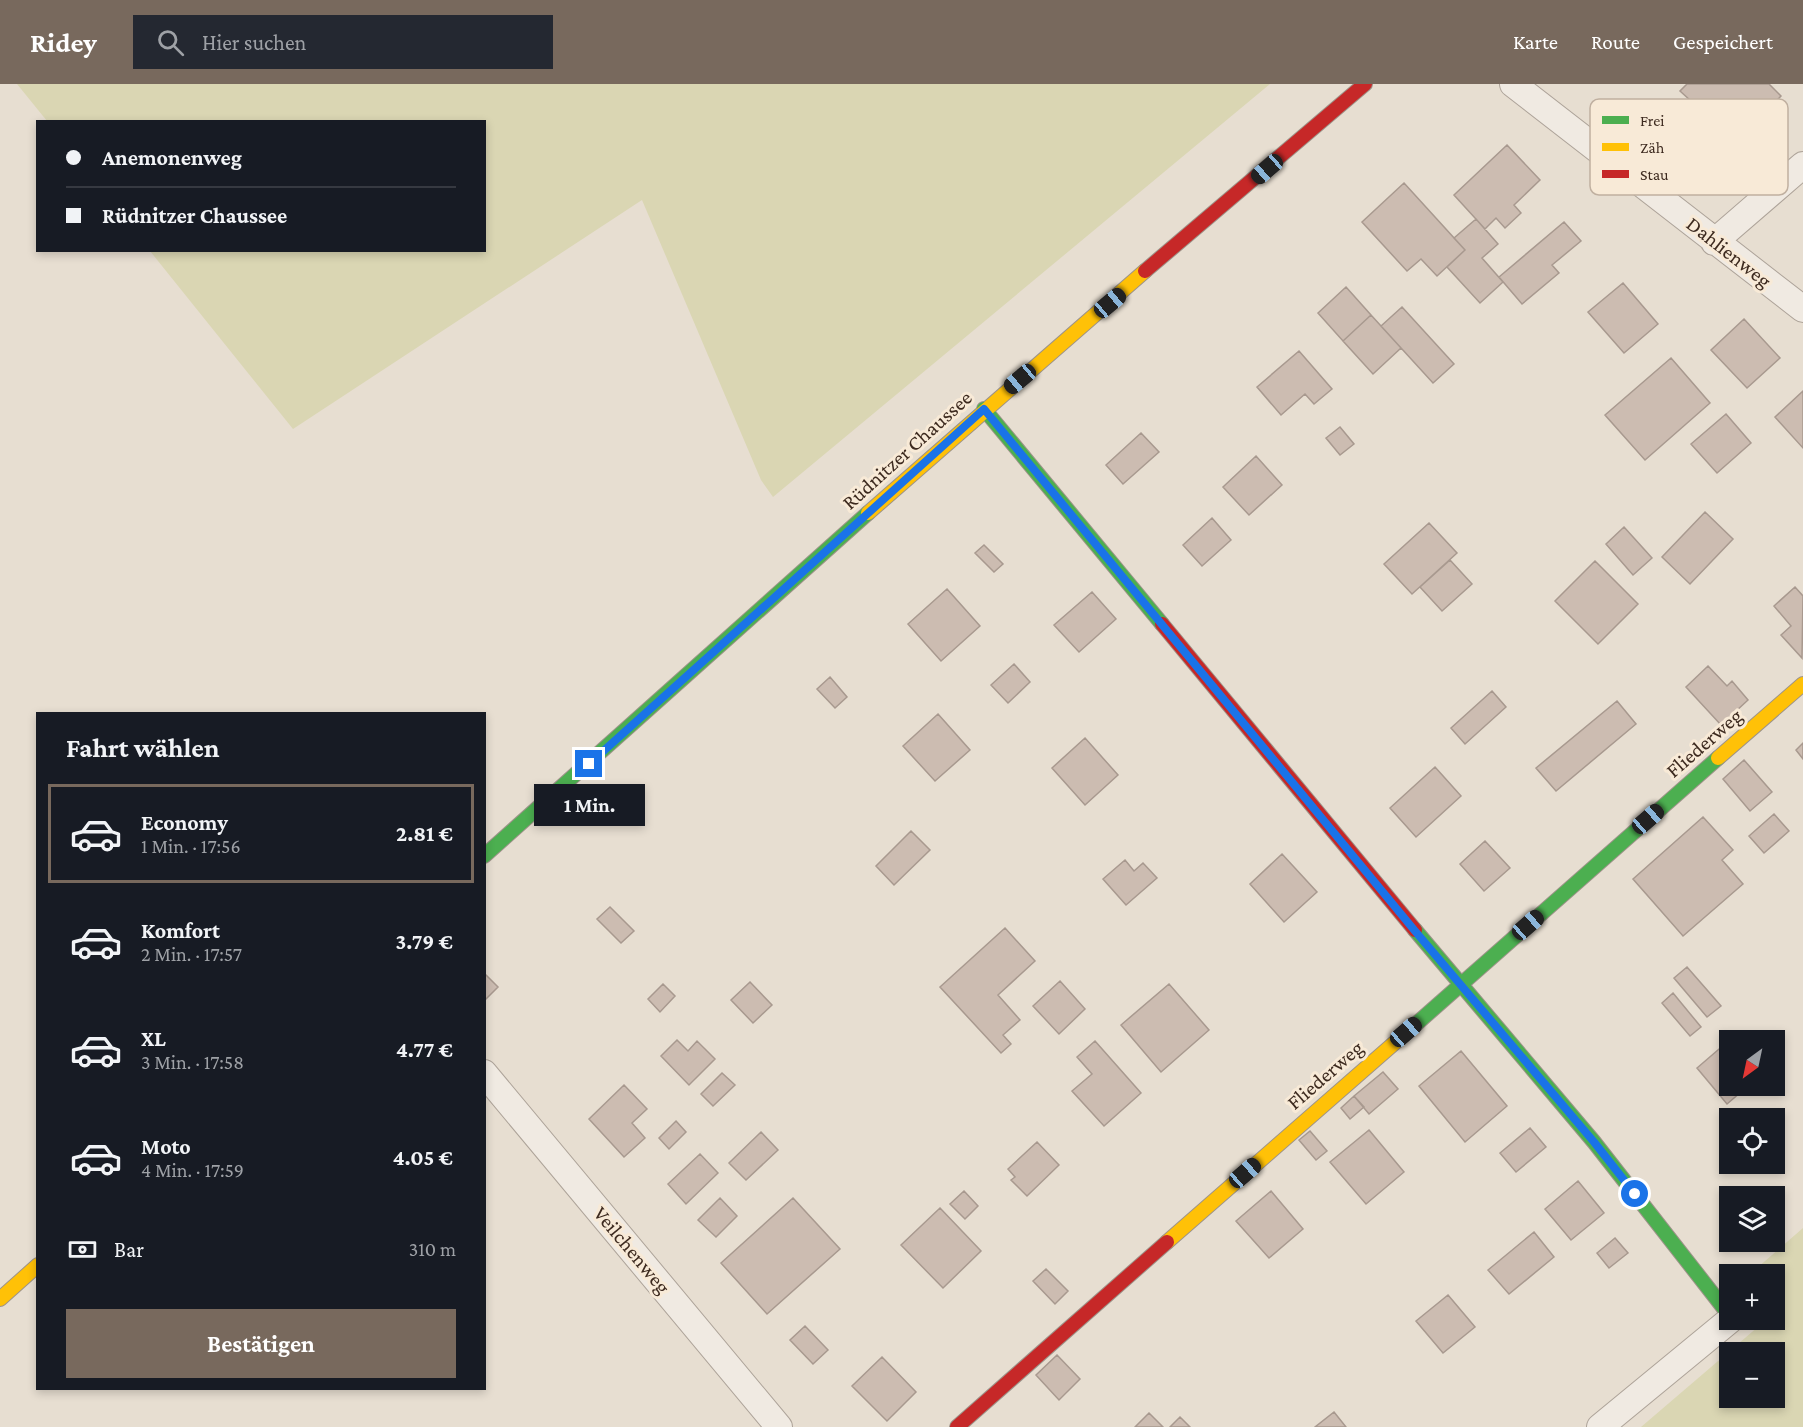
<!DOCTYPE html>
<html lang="de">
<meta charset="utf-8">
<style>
:root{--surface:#171b24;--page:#242831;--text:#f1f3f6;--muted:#9ea1a6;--line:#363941;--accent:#78695d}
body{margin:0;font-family:"Crimson Pro",serif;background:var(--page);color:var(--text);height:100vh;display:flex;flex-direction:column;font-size:22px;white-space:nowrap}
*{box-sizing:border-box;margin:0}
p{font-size:20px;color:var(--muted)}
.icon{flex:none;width:33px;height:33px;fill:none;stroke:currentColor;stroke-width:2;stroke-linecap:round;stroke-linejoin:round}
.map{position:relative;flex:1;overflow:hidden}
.side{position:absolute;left:36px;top:628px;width:450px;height:678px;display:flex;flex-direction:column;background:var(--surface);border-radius:0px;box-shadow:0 3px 9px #0003}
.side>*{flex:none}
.top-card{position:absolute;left:36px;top:36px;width:450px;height:132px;border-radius:0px;box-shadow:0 3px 9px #0003;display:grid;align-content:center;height:132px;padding:0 30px;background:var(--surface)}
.needle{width:39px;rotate:213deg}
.buttons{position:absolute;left:1719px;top:946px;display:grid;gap:12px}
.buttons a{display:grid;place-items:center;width:66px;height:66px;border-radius:0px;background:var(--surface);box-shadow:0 3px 9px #0003;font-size:30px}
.end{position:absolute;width:27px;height:27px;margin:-14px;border:8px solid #1a73e8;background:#fff;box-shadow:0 0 0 3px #fff}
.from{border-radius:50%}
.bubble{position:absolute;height:42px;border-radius:0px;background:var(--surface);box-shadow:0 3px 9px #0003;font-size:20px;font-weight:700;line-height:42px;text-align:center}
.car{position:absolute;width:18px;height:36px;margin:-18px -9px;border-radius:8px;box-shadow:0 0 4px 2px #0007;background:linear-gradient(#222 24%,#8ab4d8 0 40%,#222 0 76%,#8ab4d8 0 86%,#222 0)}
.top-card b{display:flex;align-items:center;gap:21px;height:57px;font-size:22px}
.top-card b+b{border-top:2px solid var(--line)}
.top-card i{width:15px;height:15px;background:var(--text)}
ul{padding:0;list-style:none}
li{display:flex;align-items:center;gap:18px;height:99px;margin:0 12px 9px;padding:0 18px;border:3px solid transparent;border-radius:0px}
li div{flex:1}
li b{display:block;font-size:22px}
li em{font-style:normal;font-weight:700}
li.selected{border-color:var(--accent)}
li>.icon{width:54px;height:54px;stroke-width:1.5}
h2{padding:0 30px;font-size:27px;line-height:72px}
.pay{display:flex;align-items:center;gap:15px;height:66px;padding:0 30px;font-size:22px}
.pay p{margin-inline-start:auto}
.button{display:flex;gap:12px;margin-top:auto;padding:12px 30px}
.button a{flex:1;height:69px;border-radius:0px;background:var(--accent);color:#fff;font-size:24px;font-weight:700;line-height:69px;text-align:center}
header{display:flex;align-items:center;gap:36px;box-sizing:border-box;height:84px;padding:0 30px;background:var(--accent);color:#fff}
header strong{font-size:28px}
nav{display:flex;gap:33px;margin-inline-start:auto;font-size:21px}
.search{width:420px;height:54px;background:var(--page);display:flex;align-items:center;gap:15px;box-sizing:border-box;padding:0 21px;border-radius:0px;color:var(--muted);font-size:22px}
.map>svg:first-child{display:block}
</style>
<header>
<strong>Ridey</strong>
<div class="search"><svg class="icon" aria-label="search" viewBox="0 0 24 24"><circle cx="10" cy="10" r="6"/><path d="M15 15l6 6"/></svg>Hier suchen</div>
<nav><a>Karte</a><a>Route</a><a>Gespeichert</a></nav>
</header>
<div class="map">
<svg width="1803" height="1343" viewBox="0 0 1803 1343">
<rect width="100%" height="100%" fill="#e7ded1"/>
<!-- green -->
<path fill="#dad6b3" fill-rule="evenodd" d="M17 0H1270L773 413 761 396 642 116 293 345 150 167 484 166V38L47 37Z
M1803 1144V1343H1641L1766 1236H1774V1191H1749ZM1730 1269H1774V1314H1730Z"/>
<!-- building -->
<path fill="#ccbcb1" stroke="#a8998f" stroke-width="1.5" d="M1687 0H1769L1781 12 1747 48 1723 26 1713 37 1680 7Z
M1507 61 1540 96 1514 121 1521 129 1505 144 1496 134 1485 145 1454 111Z
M1404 99 1465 166 1437 192 1421 175 1407 187 1362 138Z
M1476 135 1498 160 1482 174 1503 198 1480 219 1447 183 1465 166 1454 154Z
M1564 138 1581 157 1552 181 1559 189 1522 220 1499 193Z
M1623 199 1658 240 1624 269 1588 228Z
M1346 203 1371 231 1343 257 1318 229Z
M1402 223 1454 280 1433 299 1381 242Z
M1371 231 1401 264 1373 290 1343 257Z
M1744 235 1780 274 1747 304 1711 266Z
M1299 267 1332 305 1314 320 1305 310 1281 331 1257 303Z
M1671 274 1710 319 1645 376 1605 331Z
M1803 307V364L1775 333Z
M1726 330 1751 359 1717 389 1691 360Z
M1340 343 1354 360 1340 371 1326 354Z
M1141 349 1159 368 1123 400 1106 381Z
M1256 372 1282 401 1249 431 1223 403Z
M1705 428 1733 455 1690 500 1662 473Z
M1212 434 1231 456 1202 482 1183 461Z
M1429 439 1457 469 1412 510 1384 480Z
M1624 443 1652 474 1633 491 1606 460Z
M984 461 1003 480 994 488 975 469Z
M1450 476 1472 500 1442 527 1420 503Z
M1595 477 1638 520 1598 560 1555 517Z
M1795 503 1803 512 1802 574 1781 551 1791 542 1774 522Z
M947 505 980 542 941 577 908 540Z
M1092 508 1116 535 1079 568 1054 541Z
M1014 580 1030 598 1008 619 991 601Z
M1708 582 1727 602 1732 597 1748 616 1721 641 1686 603Z
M830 593 847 613 835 624 817 605Z
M1492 607 1506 623 1465 660 1451 644Z
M1617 617 1636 640 1556 707 1536 684Z
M938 630 970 666 935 697 903 662Z
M1085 654 1118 691 1085 721 1052 684Z
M1803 659V675L1796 666Z
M1744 676 1772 708 1750 727 1723 695Z
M1435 683 1461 712 1416 753 1390 724Z
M1774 730 1789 747 1764 769 1749 752Z
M1703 733 1733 766 1722 776 1743 800 1683 852 1633 795Z
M911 747 930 766 894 801 876 782Z
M1485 757 1510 784 1484 807 1460 780Z
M1282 770 1317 808 1284 838 1250 800Z
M1125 776 1134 787 1143 779 1157 794 1126 821 1103 795Z
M610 823 634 847 621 859 597 835Z
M1005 844 1035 877 998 911 1020 936 1003 951 1011 960 1001 969 940 903Z
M1687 883 1721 922 1707 933 1674 894Z
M484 889 498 903 484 917Z
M1060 897 1085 925 1059 950 1033 922Z
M750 898 772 921 753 939 731 916Z
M663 900 675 912 660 928 648 915Z
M1169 900 1209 946 1161 988 1121 941Z
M1673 909 1701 943 1690 952 1662 919Z
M1740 947 1748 957H1730V1002H1748L1727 1020 1697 984Z
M677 956 688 967 697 957 715 975 689 1001 661 972Z
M1095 957 1141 1009 1104 1042 1072 1007 1092 990 1077 973Z
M1461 967 1507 1022 1465 1058 1419 1002Z
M1383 988 1398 1005 1369 1030 1354 1012Z
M722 989 735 1001 713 1022 701 1010Z
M624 1001 647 1025 632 1039 645 1054 624 1073 589 1035Z
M1354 1012 1364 1023 1350 1035 1341 1024Z
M676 1037 686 1048 669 1065 659 1054Z
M1530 1044 1546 1063 1516 1088 1500 1069Z
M1369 1046 1404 1088 1366 1120 1330 1078Z
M1310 1047 1327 1067 1316 1076 1299 1056Z
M761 1048 778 1066 746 1096 729 1079Z
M1037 1058 1059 1081 1027 1112 1011 1096 1015 1093 1008 1085Z
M700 1070 718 1089 686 1120 668 1100Z
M1578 1097 1604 1129 1571 1156 1545 1125Z
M964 1107 978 1122 965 1135 950 1120Z
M1271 1107 1303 1145 1269 1174 1236 1137Z
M720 1114 737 1132 716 1153 698 1136Z
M793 1114 840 1165 767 1230 721 1179Z
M940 1124 981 1167 943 1204 901 1161Z
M1534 1148 1554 1173 1509 1210 1488 1186Z
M1615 1154 1628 1169 1609 1184 1597 1169Z
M1046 1185 1068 1207 1055 1220 1033 1197Z
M1448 1211 1475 1243 1443 1269 1416 1237Z
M805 1242 828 1266 813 1280 790 1256Z
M1057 1271 1080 1295 1059 1316 1036 1291Z
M882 1273 916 1308 887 1337 852 1302Z
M1334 1328 1346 1343H1315Z
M1149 1329 1163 1343H1135Z
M1180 1333 1190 1343H1170Z"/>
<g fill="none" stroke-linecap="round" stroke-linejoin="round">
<!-- street casing -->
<g stroke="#ada399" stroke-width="28">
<path id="street" d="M1513 0 1803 225
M1714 158 1803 81
M484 989 779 1343
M1600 1343 1730 1236"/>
</g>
<!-- fast casing -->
<g stroke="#9d9389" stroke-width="16">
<path id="fast" d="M984 325 1162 540
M484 772 868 429
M1415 846 1594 1058 1730 1232
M1407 948 1718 674"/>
</g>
<!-- slow casing -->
<g stroke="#9d9389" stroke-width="16">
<path id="slow" d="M868 429 1145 187
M1718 674 1803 600
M1167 1158 1407 948
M0 1215 38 1181"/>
</g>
<!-- jam casing -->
<g stroke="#9d9389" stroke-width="16">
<path id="jam" d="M1145 187 1365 0
M1162 540 1415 846
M957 1343 1167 1158"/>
</g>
<!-- street -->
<use href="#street" stroke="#f0eae2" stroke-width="26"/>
<!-- fast -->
<use href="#fast" stroke="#4caf50" stroke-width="14"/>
<!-- slow -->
<use href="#slow" stroke="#ffc107" stroke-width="14"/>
<!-- jam -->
<use href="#jam" stroke="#c62828" stroke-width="14"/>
</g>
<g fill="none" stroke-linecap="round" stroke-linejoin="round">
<!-- route -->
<path stroke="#1a73e8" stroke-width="8" d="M589 680 984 325 1415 847 1594 1058 1635 1110"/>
</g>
<g text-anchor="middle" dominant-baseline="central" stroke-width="6" stroke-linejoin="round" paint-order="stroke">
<!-- street labels -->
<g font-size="21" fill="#3d2a1f" stroke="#f8ead7">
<text transform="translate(1729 168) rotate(38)">Dahlienweg</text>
<text transform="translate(907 366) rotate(-42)">Rüdnitzer Chaussee</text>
<text transform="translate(1704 659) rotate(-41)">Fliederweg</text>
<text transform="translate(1325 991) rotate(-41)">Fliederweg</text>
<text transform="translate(632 1166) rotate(50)">Veilchenweg</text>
</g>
</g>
<!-- legend -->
<rect x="1590" y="15" width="198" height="96" rx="9" fill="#f8ead7" stroke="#c0b0a0" stroke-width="1.5"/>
<rect x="1602" y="32" width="27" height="8" fill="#4caf50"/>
<rect x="1602" y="59" width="27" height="8" fill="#ffc107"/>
<rect x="1602" y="86" width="27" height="8" fill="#c62828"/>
<g font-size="16" fill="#3d2a1f">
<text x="1640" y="42">Frei</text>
<text x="1640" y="69">Zäh</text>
<text x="1640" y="96">Stau</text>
</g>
</svg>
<div class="buttons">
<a><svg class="needle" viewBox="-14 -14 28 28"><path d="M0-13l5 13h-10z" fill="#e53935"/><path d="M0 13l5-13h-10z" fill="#9ea1a6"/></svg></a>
<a><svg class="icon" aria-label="locate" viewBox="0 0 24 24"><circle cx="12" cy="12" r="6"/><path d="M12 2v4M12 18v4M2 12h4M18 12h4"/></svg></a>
<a><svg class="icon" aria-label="layers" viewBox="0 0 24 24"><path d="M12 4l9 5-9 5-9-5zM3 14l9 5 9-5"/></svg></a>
<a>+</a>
<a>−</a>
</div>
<i class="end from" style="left:1635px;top:1110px"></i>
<i class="end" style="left:589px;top:680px"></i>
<div class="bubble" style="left:534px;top:700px;width:111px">1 Min.</div>
<i class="car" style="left:1267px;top:85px;rotate:229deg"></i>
<i class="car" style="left:1110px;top:219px;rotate:50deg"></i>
<i class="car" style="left:1020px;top:295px;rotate:230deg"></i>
<i class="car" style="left:1648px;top:735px;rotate:49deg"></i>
<i class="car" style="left:1528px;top:841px;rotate:49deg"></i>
<i class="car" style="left:1406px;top:948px;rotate:49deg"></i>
<i class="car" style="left:1245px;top:1089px;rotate:49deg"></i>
<div class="top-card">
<b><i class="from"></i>Anemonenweg</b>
<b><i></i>Rüdnitzer Chaussee</b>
</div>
<section class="side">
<h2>Fahrt wählen</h2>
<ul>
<li class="selected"><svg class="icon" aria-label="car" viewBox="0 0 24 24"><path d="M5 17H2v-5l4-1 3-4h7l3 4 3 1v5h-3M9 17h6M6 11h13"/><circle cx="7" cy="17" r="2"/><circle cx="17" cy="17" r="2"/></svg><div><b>Economy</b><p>1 Min. · 17:56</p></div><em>2.81 €</em></li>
<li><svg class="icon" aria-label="car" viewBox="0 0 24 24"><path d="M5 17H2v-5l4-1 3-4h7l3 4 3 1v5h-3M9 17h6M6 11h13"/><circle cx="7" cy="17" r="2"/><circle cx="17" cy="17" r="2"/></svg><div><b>Komfort</b><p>2 Min. · 17:57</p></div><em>3.79 €</em></li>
<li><svg class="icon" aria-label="car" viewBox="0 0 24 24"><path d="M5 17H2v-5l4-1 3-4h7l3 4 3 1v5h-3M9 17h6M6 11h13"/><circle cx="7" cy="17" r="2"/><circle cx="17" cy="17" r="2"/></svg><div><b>XL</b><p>3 Min. · 17:58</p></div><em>4.77 €</em></li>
<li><svg class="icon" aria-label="car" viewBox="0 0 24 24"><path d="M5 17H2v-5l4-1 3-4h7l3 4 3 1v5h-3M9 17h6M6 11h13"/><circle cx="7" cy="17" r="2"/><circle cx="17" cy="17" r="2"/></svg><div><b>Moto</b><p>4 Min. · 17:59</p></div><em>4.05 €</em></li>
</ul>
<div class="pay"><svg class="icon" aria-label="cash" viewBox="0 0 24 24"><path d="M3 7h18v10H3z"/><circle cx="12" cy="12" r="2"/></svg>Bar<p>310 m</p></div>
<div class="button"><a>Bestätigen</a></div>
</section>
</div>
